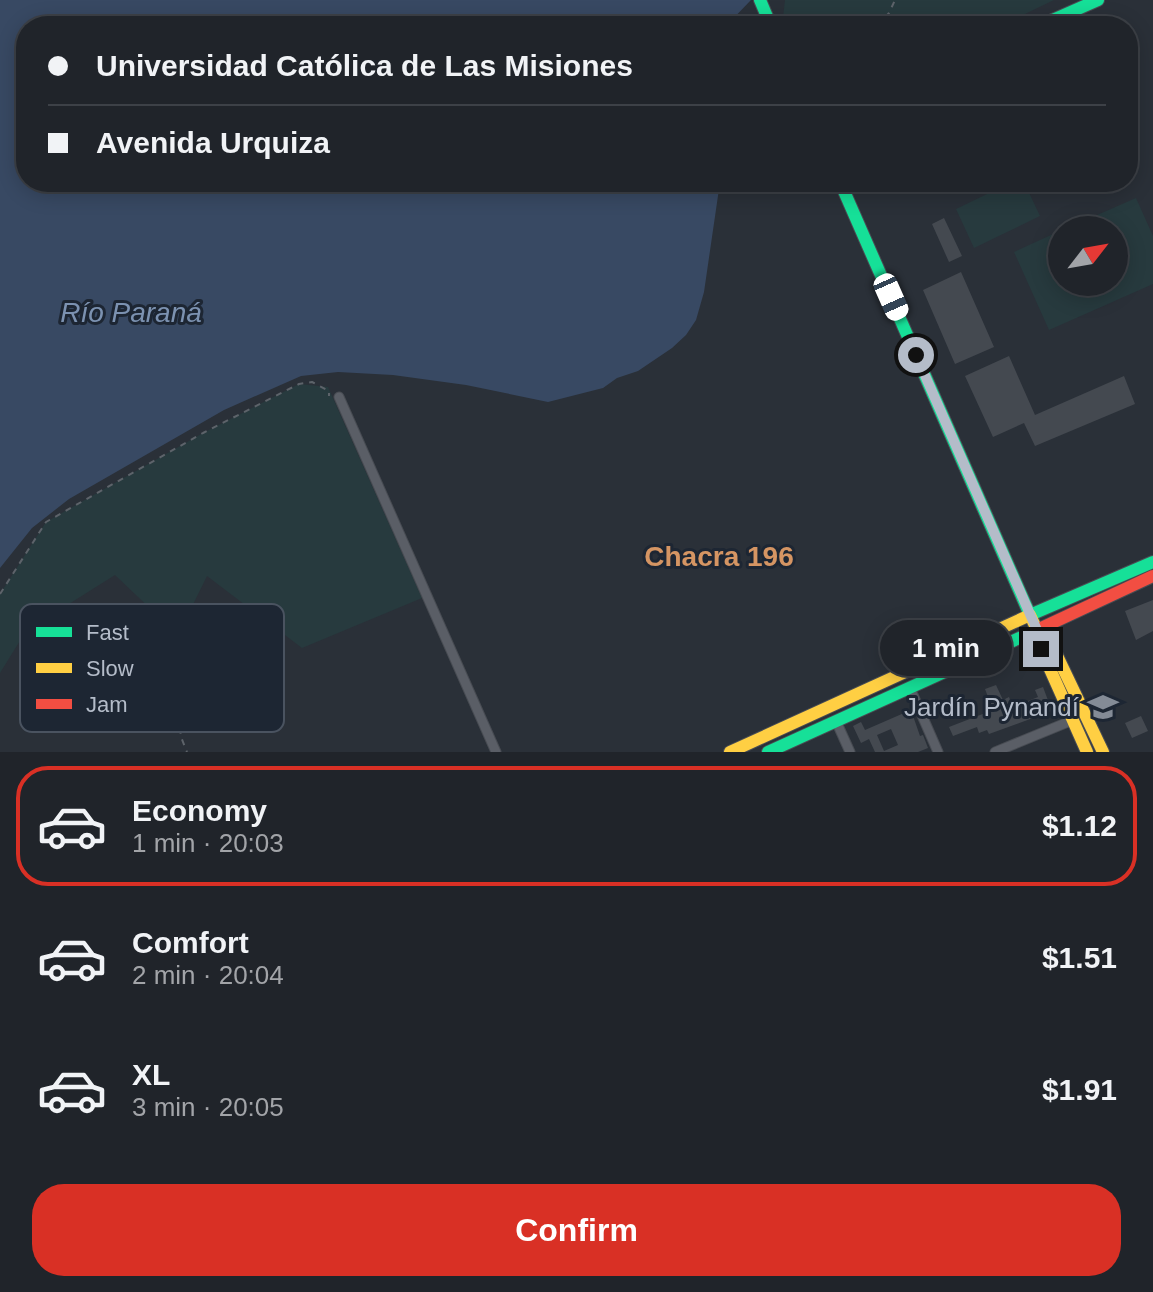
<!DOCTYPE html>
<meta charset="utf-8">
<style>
:root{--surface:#20242a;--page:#282c32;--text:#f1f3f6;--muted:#a2a4a8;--line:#3d4147;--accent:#d93025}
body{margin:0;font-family:Helvetica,sans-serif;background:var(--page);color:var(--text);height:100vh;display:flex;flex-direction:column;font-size:30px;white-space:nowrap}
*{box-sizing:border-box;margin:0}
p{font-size:26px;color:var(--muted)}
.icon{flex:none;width:44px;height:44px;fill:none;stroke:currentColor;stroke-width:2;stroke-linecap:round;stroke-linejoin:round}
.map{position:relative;height:752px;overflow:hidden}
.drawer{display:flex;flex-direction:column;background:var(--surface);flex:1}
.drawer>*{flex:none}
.banner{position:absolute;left:16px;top:16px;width:1122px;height:176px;border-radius:32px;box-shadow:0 4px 20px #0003,0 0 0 2px var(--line);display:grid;align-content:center;height:176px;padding:0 32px;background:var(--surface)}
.needle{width:52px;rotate:59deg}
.fabs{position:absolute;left:1048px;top:216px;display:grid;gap:16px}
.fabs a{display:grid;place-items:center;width:80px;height:80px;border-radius:50%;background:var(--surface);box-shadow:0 4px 20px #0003,0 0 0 2px var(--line);font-size:40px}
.end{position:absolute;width:36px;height:36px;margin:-18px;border:10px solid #b4bcc9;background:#111;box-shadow:0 0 0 4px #111}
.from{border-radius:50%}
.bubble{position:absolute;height:56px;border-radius:28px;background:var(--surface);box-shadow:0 4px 20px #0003,0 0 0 2px var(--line);font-size:26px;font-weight:800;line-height:56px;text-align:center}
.car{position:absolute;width:24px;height:48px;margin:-24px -12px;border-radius:10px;box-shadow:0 0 6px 2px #0007;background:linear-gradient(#fff 24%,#345 0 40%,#fff 0 76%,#345 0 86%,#fff 0)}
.banner b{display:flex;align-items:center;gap:28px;height:76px;font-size:30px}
.banner b+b{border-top:2px solid var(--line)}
.banner i{width:20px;height:20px;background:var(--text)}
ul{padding:14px 0 0;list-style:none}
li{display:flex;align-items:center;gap:24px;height:120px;margin:0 16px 12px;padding:0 16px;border:4px solid transparent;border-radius:32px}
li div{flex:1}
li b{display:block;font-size:30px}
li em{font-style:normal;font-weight:800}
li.active{border-color:var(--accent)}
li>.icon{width:72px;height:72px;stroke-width:1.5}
.cta{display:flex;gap:16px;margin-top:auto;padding:16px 32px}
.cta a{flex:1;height:92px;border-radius:32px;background:var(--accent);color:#fff;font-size:32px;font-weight:800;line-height:92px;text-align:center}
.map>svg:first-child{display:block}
</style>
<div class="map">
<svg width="1153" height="752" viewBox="0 0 1153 752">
<rect width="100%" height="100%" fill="#2a3038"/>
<!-- green -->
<path fill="#273a3e" d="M785 0H1054L1000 26H782Z
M1012 182H1024L1040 216 974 248 956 209Z
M1136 198 1153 236V284L1049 330 1014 252 1062 230V282H1114V230H1063Z
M299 384 328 387 422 598 302 648 207 576 178 635 115 575 26 631 0 673V594L46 522 203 433Z"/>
<!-- water -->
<path fill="#384963" d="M0 0H751L726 26H26V182H720L704 292 696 320 686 335 672 348 638 371 617 378 603 388 548 402 466 385 393 375 338 372 301 376 224 410 69 499 32 528 0 568Z"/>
<!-- building -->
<path fill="#444950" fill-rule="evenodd" d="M944 218 962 256 949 262 932 224Z
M961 272 994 347 955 364 923 290Z
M1009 356 1035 415 1124 376 1135 404 1035 446 1024 423 993 437 965 376Z
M1153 600V631L1136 640 1125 611Z
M996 685 1003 700 1009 697 1013 707 1038 697 1035 690 1043 687 1052 711 989 734 987 730 979 733 977 727 953 736 949 727 993 710 985 689Z
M1107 694 1115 714 1106 718 1098 698Z
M911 710 920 736 923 735 928 748 918 752H875L869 739 861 743 853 726 861 722 865 730ZM891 729 898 745 884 751 877 735Z
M1141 716 1148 731 1132 738 1125 723Z"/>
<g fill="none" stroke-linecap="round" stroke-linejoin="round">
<!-- street casing -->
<g stroke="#484c53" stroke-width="11">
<path id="street" d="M339 397 496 752
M910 688 938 752
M836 721 850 752
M995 752 1073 720"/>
</g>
<!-- fast casing -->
<g stroke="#484c53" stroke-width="14">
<path id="fast" d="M760 0 771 26
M1039 26 1098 0
M840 182 1030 615 1153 562
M768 752 1037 630"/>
</g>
<!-- slow casing -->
<g stroke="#484c53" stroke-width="14">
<path id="slow" d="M1037 630 1051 643 1103 752
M730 752 1030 615 1037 630 1041 649 1087 752"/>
</g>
<!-- jam casing -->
<g stroke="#484c53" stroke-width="14">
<path id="jam" d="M1037 630 1153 576"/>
</g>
<!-- path -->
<path stroke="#5d636a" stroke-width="2" stroke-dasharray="6 6" stroke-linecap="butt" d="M877 26 889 13 895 0
M0 594 46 522 203 433 299 384 312 382 329 391V396
M174 668 181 737 187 752"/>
<!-- street -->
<use href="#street" stroke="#5a5e66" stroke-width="9"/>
<!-- fast -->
<use href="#fast" stroke="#16e098" stroke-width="12"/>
<!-- slow -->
<use href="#slow" stroke="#ffcf43" stroke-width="12"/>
<!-- jam -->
<use href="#jam" stroke="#f24e42" stroke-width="12"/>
</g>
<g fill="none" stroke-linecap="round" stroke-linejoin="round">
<!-- route -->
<path stroke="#b4bcc9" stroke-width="10" d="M916 355 1037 630 1041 649"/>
</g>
<!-- icons -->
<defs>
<g id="school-bare" transform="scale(2.4)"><path d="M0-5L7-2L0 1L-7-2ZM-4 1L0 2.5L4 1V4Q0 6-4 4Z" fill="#848b96" stroke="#1d2633" stroke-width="2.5" paint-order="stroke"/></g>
</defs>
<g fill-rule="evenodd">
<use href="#school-bare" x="1103" y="707"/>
</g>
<g text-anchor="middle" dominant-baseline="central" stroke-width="6" stroke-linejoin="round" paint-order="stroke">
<!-- poi labels -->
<g font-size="26" fill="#b4bcc9" stroke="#1d2633" text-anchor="end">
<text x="1079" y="707">Jardín Pynandí</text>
</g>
<!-- water labels -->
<g font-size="28" font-style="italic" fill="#7c92b1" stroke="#1d2633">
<text x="131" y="312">Río Paraná</text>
</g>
<!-- neighbourhood labels -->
<g font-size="28" font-weight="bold" fill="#d59563" stroke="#1d2633">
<text x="719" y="556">Chacra 196</text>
</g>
</g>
<!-- legend -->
<rect x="20" y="604" width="264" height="128" rx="12" fill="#1d2633" stroke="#4a5360" stroke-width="2"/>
<rect x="36" y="627" width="36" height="10" fill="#16e098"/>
<rect x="36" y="663" width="36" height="10" fill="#ffcf43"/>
<rect x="36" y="699" width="36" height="10" fill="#f24e42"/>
<g font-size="22" fill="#b4bcc9">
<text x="86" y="640">Fast</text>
<text x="86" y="676">Slow</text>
<text x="86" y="712">Jam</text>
</g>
</svg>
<div class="fabs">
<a><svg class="needle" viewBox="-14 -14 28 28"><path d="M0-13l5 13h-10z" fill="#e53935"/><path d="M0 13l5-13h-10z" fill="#a2a4a8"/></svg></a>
</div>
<i class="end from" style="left:916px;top:355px"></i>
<i class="end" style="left:1041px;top:649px"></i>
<div class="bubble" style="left:880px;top:620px;width:132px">1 min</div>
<i class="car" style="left:891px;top:297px;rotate:156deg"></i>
<div class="banner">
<b><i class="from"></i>Universidad Católica de Las Misiones</b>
<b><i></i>Avenida Urquiza</b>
</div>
</div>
<section class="drawer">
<ul>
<li class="active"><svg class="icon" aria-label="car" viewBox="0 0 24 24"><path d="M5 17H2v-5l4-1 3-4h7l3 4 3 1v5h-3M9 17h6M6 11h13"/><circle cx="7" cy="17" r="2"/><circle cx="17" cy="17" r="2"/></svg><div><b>Economy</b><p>1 min · 20:03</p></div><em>$1.12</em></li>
<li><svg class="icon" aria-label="car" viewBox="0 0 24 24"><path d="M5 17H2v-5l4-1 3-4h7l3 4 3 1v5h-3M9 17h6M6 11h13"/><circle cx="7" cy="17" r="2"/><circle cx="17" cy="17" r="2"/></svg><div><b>Comfort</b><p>2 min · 20:04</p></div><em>$1.51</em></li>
<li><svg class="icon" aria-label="car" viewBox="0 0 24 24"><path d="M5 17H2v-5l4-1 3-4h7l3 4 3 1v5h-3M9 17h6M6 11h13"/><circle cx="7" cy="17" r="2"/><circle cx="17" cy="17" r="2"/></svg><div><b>XL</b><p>3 min · 20:05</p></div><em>$1.91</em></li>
</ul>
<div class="cta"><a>Confirm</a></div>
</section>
